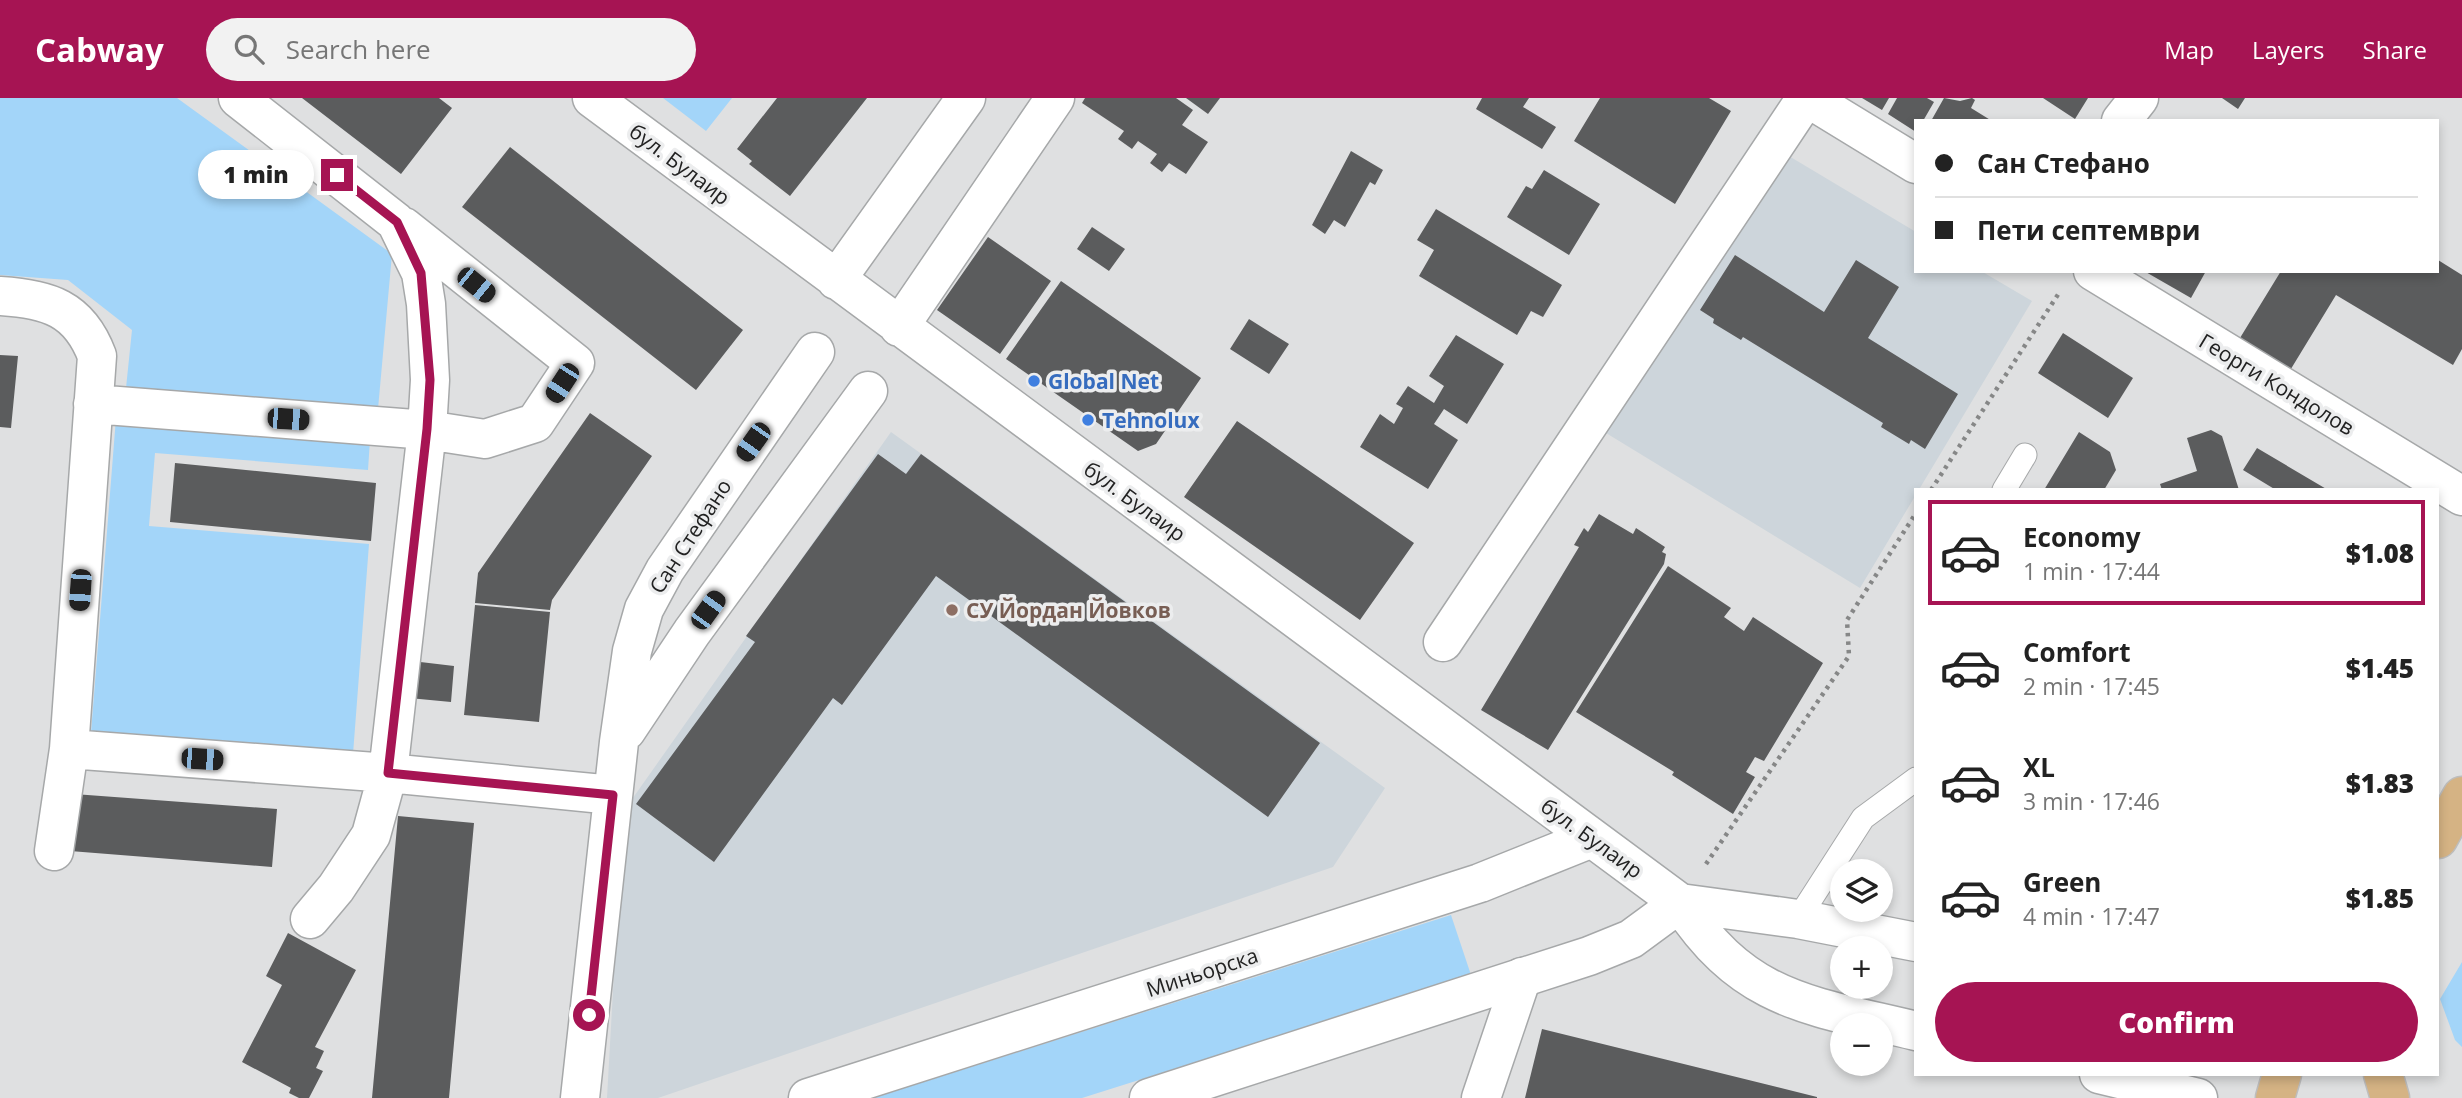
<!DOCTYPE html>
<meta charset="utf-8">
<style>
:root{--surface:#fff;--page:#f2f2f2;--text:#222;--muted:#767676;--line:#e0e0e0;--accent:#a61453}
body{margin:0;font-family:"Open Sans",sans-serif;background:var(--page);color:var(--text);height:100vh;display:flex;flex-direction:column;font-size:26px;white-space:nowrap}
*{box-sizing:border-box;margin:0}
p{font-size:23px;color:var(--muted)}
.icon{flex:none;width:38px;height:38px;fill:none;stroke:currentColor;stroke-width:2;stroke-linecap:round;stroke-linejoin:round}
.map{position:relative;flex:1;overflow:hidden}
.details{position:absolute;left:1914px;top:390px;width:525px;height:588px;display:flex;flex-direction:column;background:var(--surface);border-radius:0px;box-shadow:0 4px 10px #0003}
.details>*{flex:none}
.guide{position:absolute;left:1914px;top:21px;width:525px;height:154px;border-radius:0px;box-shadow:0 4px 10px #0003;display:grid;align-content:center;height:154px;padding:0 21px;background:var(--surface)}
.controls{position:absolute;left:1830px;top:761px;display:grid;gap:14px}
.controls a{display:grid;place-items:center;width:63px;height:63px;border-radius:50%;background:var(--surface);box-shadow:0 4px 10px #0003;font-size:35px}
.end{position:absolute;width:32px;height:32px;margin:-16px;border:9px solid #a61453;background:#fff;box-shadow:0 0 0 4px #fff}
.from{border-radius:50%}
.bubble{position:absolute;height:49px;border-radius:24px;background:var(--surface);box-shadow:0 4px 10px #0003;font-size:23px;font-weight:800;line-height:49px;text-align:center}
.car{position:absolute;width:21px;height:42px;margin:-21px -10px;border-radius:9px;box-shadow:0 0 5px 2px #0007;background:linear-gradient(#222 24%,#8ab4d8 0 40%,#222 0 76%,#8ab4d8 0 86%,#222 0)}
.guide b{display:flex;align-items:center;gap:24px;height:66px;font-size:26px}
.guide b+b{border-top:2px solid var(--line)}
.guide i{width:18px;height:18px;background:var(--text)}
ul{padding:12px 0 0;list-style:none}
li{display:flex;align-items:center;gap:21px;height:105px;margin:0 14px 10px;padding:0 7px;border:4px solid transparent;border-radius:0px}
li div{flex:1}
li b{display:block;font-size:26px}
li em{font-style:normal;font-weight:800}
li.current{border-color:var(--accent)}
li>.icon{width:63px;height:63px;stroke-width:1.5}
.action{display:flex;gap:14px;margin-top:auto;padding:14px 21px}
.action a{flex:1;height:80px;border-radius:42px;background:var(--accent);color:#fff;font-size:28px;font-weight:800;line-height:80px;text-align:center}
header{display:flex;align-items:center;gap:42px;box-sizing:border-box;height:98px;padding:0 35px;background:var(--accent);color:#fff}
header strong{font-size:33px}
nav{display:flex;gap:38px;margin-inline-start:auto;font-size:24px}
.search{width:490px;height:63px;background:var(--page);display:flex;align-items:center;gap:18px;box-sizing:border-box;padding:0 24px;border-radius:38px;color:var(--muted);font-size:26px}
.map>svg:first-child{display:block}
</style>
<header>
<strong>Cabway</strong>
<div class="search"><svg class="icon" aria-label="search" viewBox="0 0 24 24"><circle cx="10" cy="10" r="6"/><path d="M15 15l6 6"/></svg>Search here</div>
<nav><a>Map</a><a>Layers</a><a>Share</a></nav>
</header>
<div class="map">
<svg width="2462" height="1000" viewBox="0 0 2462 1000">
<rect width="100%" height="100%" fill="#dfe0e1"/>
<!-- built -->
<path fill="#cdd5db" d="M1777 51 1916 134V173H1981L2032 203 1860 490 1606 335Z
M891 334 1385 690 1333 769 658 1000H607L623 714Z"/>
<!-- green -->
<path fill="#a3d5f9" d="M0 0H177L392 156 378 311 126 290 132 232 68 182 0 177Z
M663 0H732L706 33Z
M116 320 370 342 368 372 155 355 149 428 369 446 353 656 91 635Z
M1451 817 1471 877 1082 1000H873Z
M2462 864V949L2455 942 2440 901Z"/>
<!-- building -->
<path fill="#5b5c5d" d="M302 0H439L452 10 401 76Z
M777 0H867L790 98 749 66 752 63 737 51Z
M1085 0H1176L1193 12 1182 27 1208 44 1186 76 1169 65 1162 74 1150 65 1157 56 1138 43 1132 51 1118 41 1124 33 1082 5Z
M1186 0H1220L1208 16Z
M1482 0H1529L1523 9 1556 29 1542 51 1476 11Z
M1600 0H1709L1731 13 1675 106 1574 43Z
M1862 0H1889L1882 12Z
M1897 0H1927L1934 4 1923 23H1916V34L1888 16Z
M1944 0 1960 3 1972 0 1975 2 1971 10 1992 23H1931Z
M2043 0H2088L2075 21Z
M2222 0H2245L2238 11Z
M510 49 743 232 696 292 462 109Z
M1351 53 1383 72 1375 87 1370 84 1345 129 1334 122 1325 136 1312 127Z
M1544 72 1600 106 1569 157 1507 119 1526 88 1532 91Z
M1436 111 1562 187 1543 219 1531 213 1517 237 1419 178 1434 152 1417 142Z
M1092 129 1125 151 1109 173 1077 151Z
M988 139 1051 183 1000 256 937 212Z
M1735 157 1824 214 1856 162 1899 189 1868 240 1958 296 1925 351 1911 342 1909 346 1881 329 1883 325 1743 239 1741 242 1713 225 1714 221 1700 212Z
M2438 162 2462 177V251L2453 267 2336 197 2283 284 2232 253 2281 173H2438Z
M2144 173H2206L2191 200Z
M1061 183 1201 280 1156 346 1138 353 1006 261Z
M1249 221 1289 246 1269 276 1230 251Z
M2063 235 2133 280 2108 320 2038 275Z
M1456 237 1504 266 1467 326 1444 311 1434 326 1458 342 1428 391 1360 349 1380 316 1394 326 1403 310 1396 306 1408 288 1434 305 1444 288 1429 278Z
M0 257 18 258 11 330 0 329Z
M590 315 652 358 552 502 550 512 475 505 478 475Z
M1237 323 1414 445 1360 522 1184 399Z
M2211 332 2222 338 2239 392H2162L2160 386 2197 373 2187 340Z
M2079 334 2110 354 2116 372 2104 392H2044Z
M2257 350 2328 392H2276L2243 372Z
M878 356 906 376 921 356 1320 645 1268 719 936 478 842 607 833 600 714 764 636 706 755 544 746 538Z
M175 365 376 385 371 443 170 424Z
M1599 416 1633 436 1636 430 1665 449 1662 454 1666 456 1664 466 1548 652 1481 612 1579 449 1574 447 1584 430 1588 434Z
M1668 468 1731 510 1724 519 1744 533 1753 519 1823 565 1764 663 1755 659 1746 674 1755 679 1733 716 1672 677 1674 674 1576 614Z
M475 507 550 514 539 624 464 617Z
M412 563 454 568 451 604 409 600Z
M74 696 277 711 272 769 70 753Z
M398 718 474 725 449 1000H372Z
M288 835 356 872 315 949 324 953 316 970 323 973 309 1000H299L289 995 291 990 242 964 282 887 266 878Z
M1542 931 1817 999V1000H1525Z"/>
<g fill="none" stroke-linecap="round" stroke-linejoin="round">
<!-- service casing -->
<g stroke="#a6a8a9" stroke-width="25">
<path id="service" d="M2004 392 2025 357
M1798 821 1863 720 1916 681"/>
</g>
<!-- minor casing -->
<g stroke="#a6a8a9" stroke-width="41">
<path id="minor" d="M238 0 396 124 421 175 426 206 430 282 427 332 388 675 371 737 336 790 310 821
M1808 0 1916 66
M2121 23 2139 0
M2093 173 2462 398
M0 198C48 201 79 210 97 258L69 651 54 753
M93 306 427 332 485 341 535 325 575 265 404 129
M1443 544 1806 0
M626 633 692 534 868 293
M69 651 388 675 613 697
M580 1000 619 644 632 553 644 511 665 472 815 254
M1481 1000 1522 879"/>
</g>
<!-- secondary casing -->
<g stroke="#a6a8a9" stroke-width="41">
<path id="secondary" d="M592 0 1680 805C1745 904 1809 907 1916 933
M836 182 966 0
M899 229 1055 0
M1680 805 1798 821 1916 844
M2099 976 2198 1000
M808 1000 1480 785 1592 740
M1149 1000 1589 858 1631 841 1680 805"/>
</g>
<!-- primary casing -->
<g stroke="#bdbdbd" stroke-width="41">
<path id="primary" d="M2438 741 2462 698
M2383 976 2390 1000
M2275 1000 2282 976"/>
</g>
<!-- path -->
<path stroke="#868787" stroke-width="4.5" stroke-dasharray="3.5 5" stroke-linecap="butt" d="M1931 392 2059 195
M1706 766 1849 558 1847 522 1916 415"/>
<!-- service -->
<use href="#service" stroke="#fff" stroke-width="23"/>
<!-- minor -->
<use href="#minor" stroke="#fff" stroke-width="38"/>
<!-- secondary -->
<use href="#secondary" stroke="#fff" stroke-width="38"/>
<!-- primary -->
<use href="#primary" stroke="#d5b384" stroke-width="38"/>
</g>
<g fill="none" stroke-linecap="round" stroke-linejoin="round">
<!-- route -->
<path stroke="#a61453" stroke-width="9" d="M337 77 397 124 421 175 430 282 427 331 388 675 613 697 589 917"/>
</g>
<!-- markers -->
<g fill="#3f7fe0" stroke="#ecedee" stroke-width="2.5">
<circle cx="1034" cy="283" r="7"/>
<circle cx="1088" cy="322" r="7"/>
</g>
<circle fill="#8d6e63" stroke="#ecedee" stroke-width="2.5" cx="952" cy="512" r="7"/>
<g text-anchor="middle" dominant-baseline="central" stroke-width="7" stroke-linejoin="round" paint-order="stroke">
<!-- street labels -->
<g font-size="21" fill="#222" stroke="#ecedee">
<text transform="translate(680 66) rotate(37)">бул. Булаир</text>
<text transform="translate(2277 286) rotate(31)">Георги Кондолов</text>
<text transform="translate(1135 403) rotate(36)">бул. Булаир</text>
<text transform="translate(690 438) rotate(-57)">Сан Стефано</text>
<text transform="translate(1592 740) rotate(36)">бул. Булаир</text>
<text transform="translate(1202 874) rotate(-18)">Миньорска</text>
</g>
<!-- shop labels -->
<g font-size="21" font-weight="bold" fill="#366cbe" stroke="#ecedee" text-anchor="start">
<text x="1048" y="283">Global Net</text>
<text x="1102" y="322">Tehnolux</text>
</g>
<!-- education labels -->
<g font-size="21" font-weight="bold" fill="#785e54" stroke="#ecedee" text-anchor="start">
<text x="966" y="512">СУ Йордан Йовков</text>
</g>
</g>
</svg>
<div class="controls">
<a><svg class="icon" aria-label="layers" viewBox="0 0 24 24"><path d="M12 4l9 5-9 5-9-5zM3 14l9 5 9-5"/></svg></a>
<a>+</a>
<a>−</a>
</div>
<i class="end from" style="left:589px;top:917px"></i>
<i class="end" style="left:337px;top:77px"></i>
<div class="bubble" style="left:198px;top:52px;width:116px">1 min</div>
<i class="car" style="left:476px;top:187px;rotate:129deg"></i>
<i class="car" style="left:562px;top:285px;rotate:213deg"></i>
<i class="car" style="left:288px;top:321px;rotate:94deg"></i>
<i class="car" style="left:753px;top:344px;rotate:215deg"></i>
<i class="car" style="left:80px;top:492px;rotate:184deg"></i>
<i class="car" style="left:708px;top:512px;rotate:36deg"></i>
<i class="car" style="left:202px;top:661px;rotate:94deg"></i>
<div class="guide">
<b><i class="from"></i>Сан Стефано</b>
<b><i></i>Пети септември</b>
</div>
<section class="details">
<ul>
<li class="current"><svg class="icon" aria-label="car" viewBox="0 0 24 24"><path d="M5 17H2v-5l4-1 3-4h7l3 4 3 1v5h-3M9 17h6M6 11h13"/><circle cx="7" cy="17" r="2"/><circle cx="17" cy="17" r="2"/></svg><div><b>Economy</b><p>1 min · 17:44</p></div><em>$1.08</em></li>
<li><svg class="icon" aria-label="car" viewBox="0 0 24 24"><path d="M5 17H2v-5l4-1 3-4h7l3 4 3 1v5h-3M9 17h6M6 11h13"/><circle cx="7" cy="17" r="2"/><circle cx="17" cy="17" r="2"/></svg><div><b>Comfort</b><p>2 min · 17:45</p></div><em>$1.45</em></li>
<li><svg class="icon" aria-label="car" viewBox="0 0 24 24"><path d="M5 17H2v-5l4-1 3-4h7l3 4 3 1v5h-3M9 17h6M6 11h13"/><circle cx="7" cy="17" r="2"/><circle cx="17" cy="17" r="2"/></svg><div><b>XL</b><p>3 min · 17:46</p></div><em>$1.83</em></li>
<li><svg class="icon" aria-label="car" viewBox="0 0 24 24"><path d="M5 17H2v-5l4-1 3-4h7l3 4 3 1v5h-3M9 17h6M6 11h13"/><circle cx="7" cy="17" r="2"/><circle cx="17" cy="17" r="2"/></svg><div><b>Green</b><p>4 min · 17:47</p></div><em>$1.85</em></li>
</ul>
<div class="action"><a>Confirm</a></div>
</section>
</div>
